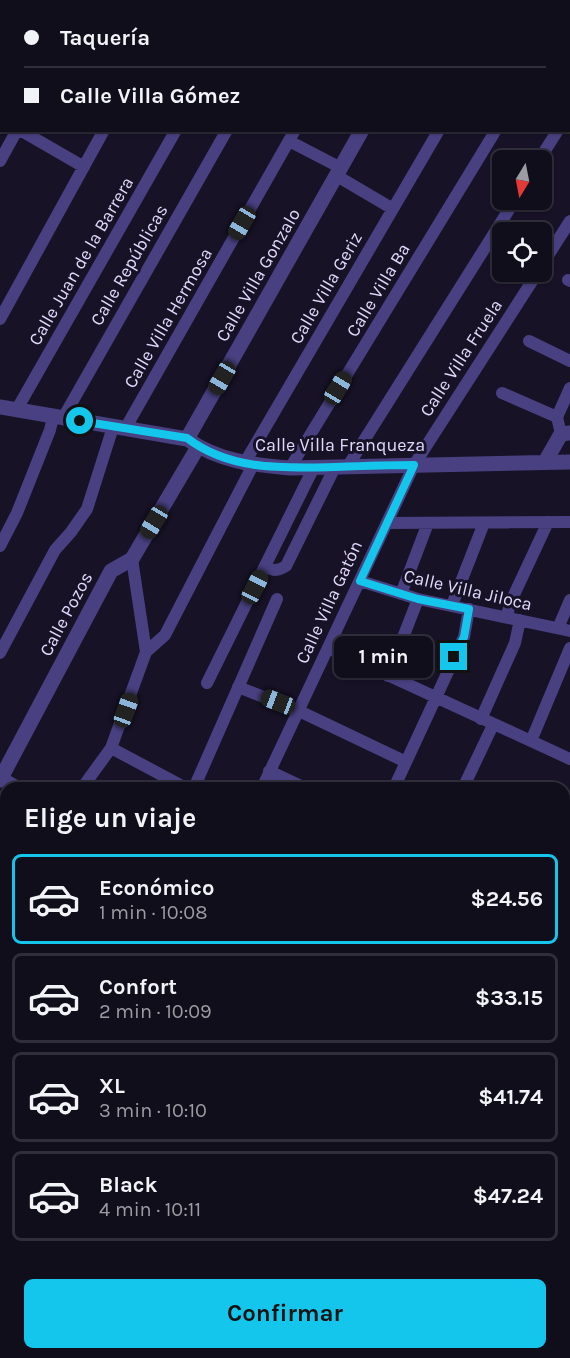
<!DOCTYPE html>
<html lang="es">
<meta charset="utf-8">
<style>
:root{--surface:#110e1c;--page:#1a1725;--text:#f1f3f6;--muted:#9c9ca3;--line:#302e3b;--accent:#15c6ec}
body{margin:0;font-family:Karla,sans-serif;background:var(--page);color:var(--text);height:100vh;display:flex;flex-direction:column;font-size:22px;white-space:nowrap}
*{box-sizing:border-box;margin:0}
p{font-size:20px;color:var(--muted)}
.icon{flex:none;width:33px;height:33px;fill:none;stroke:currentColor;stroke-width:2;stroke-linecap:round;stroke-linejoin:round}
.map{position:relative;flex:1;overflow:hidden}
.drawer{position:absolute;left:0px;top:782px;width:570px;height:578px;display:flex;flex-direction:column;background:var(--surface);border-radius:18px 18px 0 0;box-shadow:0 2px 4px #0004,0 0 0 2px var(--line)}
.drawer>*{flex:none}
.top-card{position:absolute;left:0px;top:0px;width:570px;height:132px;box-shadow:0 2px 4px #0004,0 0 0 2px var(--line);display:grid;align-content:center;height:132px;padding:0 24px;background:var(--surface)}
.needle{width:39px;rotate:190deg}
.controls{position:absolute;left:492px;top:150px;display:grid;gap:12px}
.controls a{display:grid;place-items:center;width:60px;height:60px;border-radius:9px;background:var(--surface);box-shadow:0 2px 4px #0004,0 0 0 2px var(--line);font-size:30px}
.end{position:absolute;width:27px;height:27px;margin:-14px;border:8px solid #15c6ec;background:#111;box-shadow:0 0 0 3px #111}
.from{border-radius:50%}
.bubble{position:absolute;height:42px;border-radius:9px;background:var(--surface);box-shadow:0 2px 4px #0004,0 0 0 2px var(--line);font-size:20px;font-weight:700;line-height:42px;text-align:center}
.car{position:absolute;width:18px;height:36px;margin:-18px -9px;border-radius:8px;box-shadow:0 0 4px 2px #0007;background:linear-gradient(#222 24%,#8ab4d8 0 40%,#222 0 76%,#8ab4d8 0 86%,#222 0)}
.top-card b{display:flex;align-items:center;gap:21px;height:57px;font-size:22px}
.top-card b+b{border-top:2px solid var(--line)}
.top-card i{width:15px;height:15px;background:var(--text)}
ul{padding:0;list-style:none}
li{display:flex;align-items:center;gap:18px;height:90px;margin:0 12px 9px;padding:0 12px;border:3px solid var(--line);border-radius:9px}
li div{flex:1}
li b{display:block;font-size:22px}
li em{font-style:normal;font-weight:700}
li.active{border-color:var(--accent)}
li>.icon{width:54px;height:54px;stroke-width:1.5}
h2{padding:0 24px;font-size:27px;line-height:72px}
.action{display:flex;gap:12px;margin-top:auto;padding:12px 24px}
.action a{flex:1;height:69px;border-radius:9px;background:var(--accent);color:#111;font-size:24px;font-weight:700;line-height:69px;text-align:center}
.map>svg:first-child{display:block}
</style>
<div class="map">
<svg width="570" height="1358" viewBox="0 0 570 1358">
<rect width="100%" height="100%" fill="#171226"/>
<g fill="none" stroke-linecap="round" stroke-linejoin="round">
<!-- minor -->
<path stroke="#484081" stroke-width="12" d="M458 0 461 2
M86 2 87 0
M177 2 178 0
M249 2 250 0
M300 2 301 0
M368 2 369 0
M531 2 532 0
M568 53 570 54
M568 114 570 111
M0 120 2 121
M20 130 84 167
M289 141 341 168
M539 160 558 130
M0 161 17 130
M337 176 393 209
M542 265 570 221
M568 280 570 281
M0 319 104 130
M529 341 570 361
M502 393 557 417
M17 409 176 130
M63 418 227 130
M125 429 295 130
M561 434 557 417 570 388
M244 464 439 130
M348 466 515 200
M290 468 496 130
M387 523 570 522
M0 546 17 513 50 430 53 417
M265 567C274 571 278 571 286 566L335 467
M360 581 418 599 570 631
M401 594 428 523
M452 605 484 523
M506 617 513 597 548 522
M558 628 570 600
M329 648 570 759
M146 652 165 635 253 465
M0 653 55 550 71 532 87 509 113 427
M388 676 418 599
M207 683 314 467
M238 687 297 710 406 762
M481 719 515 643 520 620
M531 741 570 648
M111 748 186 788
M269 771 305 788
M0 777 20 788
M82 788 111 748 146 652 132 559
M194 788 277 599
M262 788 414 465 538 272
M394 788 464 637 469 609
M463 788 493 725
M564 832 570 823
M0 867 6 863
M0 954 6 951
M564 980 570 969
M564 1049 570 1052
M0 1077 6 1061
M564 1119 570 1122
M564 1155 570 1147
M0 1175 6 1179
M564 1265 570 1257
M0 1350 6 1347
M83 1353 85 1358
M168 1358 170 1353
M313 1358 315 1353
M380 1358 383 1353
M433 1358 435 1353
M488 1358 490 1353"/>
<!-- tertiary -->
<path stroke="#484081" stroke-width="15" d="M433 2V0
M0 407 187 439C218 461 253 465 290 468L570 462
M187 439 362 130
M545 462 561 434 570 433
M0 780 111 571 132 559 198 447
M0 1112 6 1116
M154 1353 156 1358
M507 1353 532 1358
M240 1358 242 1353"/>
</g>
<g fill="none" stroke-linecap="round" stroke-linejoin="round">
<!-- route -->
<path stroke="#15c6ec" stroke-width="8" d="M80 421 187 438C230 471 284 468 335 467 361 466 387 465 414 465L360 581 418 599 469 609 464 637 454 657"/>
</g>
<g text-anchor="middle" dominant-baseline="central" stroke-width="6" stroke-linejoin="round" paint-order="stroke">
<!-- street labels -->
<g font-size="18" fill="#e0dafc" stroke="#171226">
<text transform="translate(81 261) rotate(-60)">Calle Juan de la Barrera</text>
<text transform="translate(129 265) rotate(-60)">Calle Repúblicas</text>
<text transform="translate(258 275) rotate(-60)">Calle Villa Gonzalo</text>
<text transform="translate(326 288) rotate(-60)">Calle Villa Geriz</text>
<text transform="translate(378 290) rotate(-59)">Calle Villa Ba</text>
<text transform="translate(168 318) rotate(-60)">Calle Villa Hermosa</text>
<text transform="translate(461 358) rotate(-57)">Calle Villa Fruela</text>
<text x="340" y="445">Calle Villa Franqueza</text>
<text transform="translate(468 590) rotate(13)">Calle Villa Jiloca</text>
<text transform="translate(329 602) rotate(-65)">Calle Villa Gatón</text>
<text transform="translate(66 614) rotate(-62)">Calle Pozos</text>
</g>
</g>
</svg>
<div class="controls">
<a><svg class="needle" viewBox="-14 -14 28 28"><path d="M0-13l5 13h-10z" fill="#e53935"/><path d="M0 13l5-13h-10z" fill="#9c9ca3"/></svg></a>
<a><svg class="icon" aria-label="locate" viewBox="0 0 24 24"><circle cx="12" cy="12" r="6"/><path d="M12 2v4M12 18v4M2 12h4M18 12h4"/></svg></a>
</div>
<i class="end from" style="left:80px;top:421px"></i>
<i class="end" style="left:454px;top:657px"></i>
<div class="bubble" style="left:334px;top:636px;width:99px">1 min</div>
<i class="car" style="left:242px;top:223px;rotate:210deg"></i>
<i class="car" style="left:222px;top:378px;rotate:210deg"></i>
<i class="car" style="left:338px;top:388px;rotate:31deg"></i>
<i class="car" style="left:154px;top:522px;rotate:211deg"></i>
<i class="car" style="left:255px;top:587px;rotate:27deg"></i>
<i class="car" style="left:278px;top:702px;rotate:291deg"></i>
<i class="car" style="left:126px;top:710px;rotate:20deg"></i>
<div class="top-card">
<b><i class="from"></i>Taquería</b>
<b><i></i>Calle Villa Gómez</b>
</div>
<section class="drawer">
<h2>Elige un viaje</h2>
<ul>
<li class="active"><svg class="icon" aria-label="car" viewBox="0 0 24 24"><path d="M5 17H2v-5l4-1 3-4h7l3 4 3 1v5h-3M9 17h6M6 11h13"/><circle cx="7" cy="17" r="2"/><circle cx="17" cy="17" r="2"/></svg><div><b>Económico</b><p>1 min · 10:08</p></div><em>$24.56</em></li>
<li><svg class="icon" aria-label="car" viewBox="0 0 24 24"><path d="M5 17H2v-5l4-1 3-4h7l3 4 3 1v5h-3M9 17h6M6 11h13"/><circle cx="7" cy="17" r="2"/><circle cx="17" cy="17" r="2"/></svg><div><b>Confort</b><p>2 min · 10:09</p></div><em>$33.15</em></li>
<li><svg class="icon" aria-label="car" viewBox="0 0 24 24"><path d="M5 17H2v-5l4-1 3-4h7l3 4 3 1v5h-3M9 17h6M6 11h13"/><circle cx="7" cy="17" r="2"/><circle cx="17" cy="17" r="2"/></svg><div><b>XL</b><p>3 min · 10:10</p></div><em>$41.74</em></li>
<li><svg class="icon" aria-label="car" viewBox="0 0 24 24"><path d="M5 17H2v-5l4-1 3-4h7l3 4 3 1v5h-3M9 17h6M6 11h13"/><circle cx="7" cy="17" r="2"/><circle cx="17" cy="17" r="2"/></svg><div><b>Black</b><p>4 min · 10:11</p></div><em>$47.24</em></li>
</ul>
<div class="action"><a>Confirmar</a></div>
</section>
</div>
